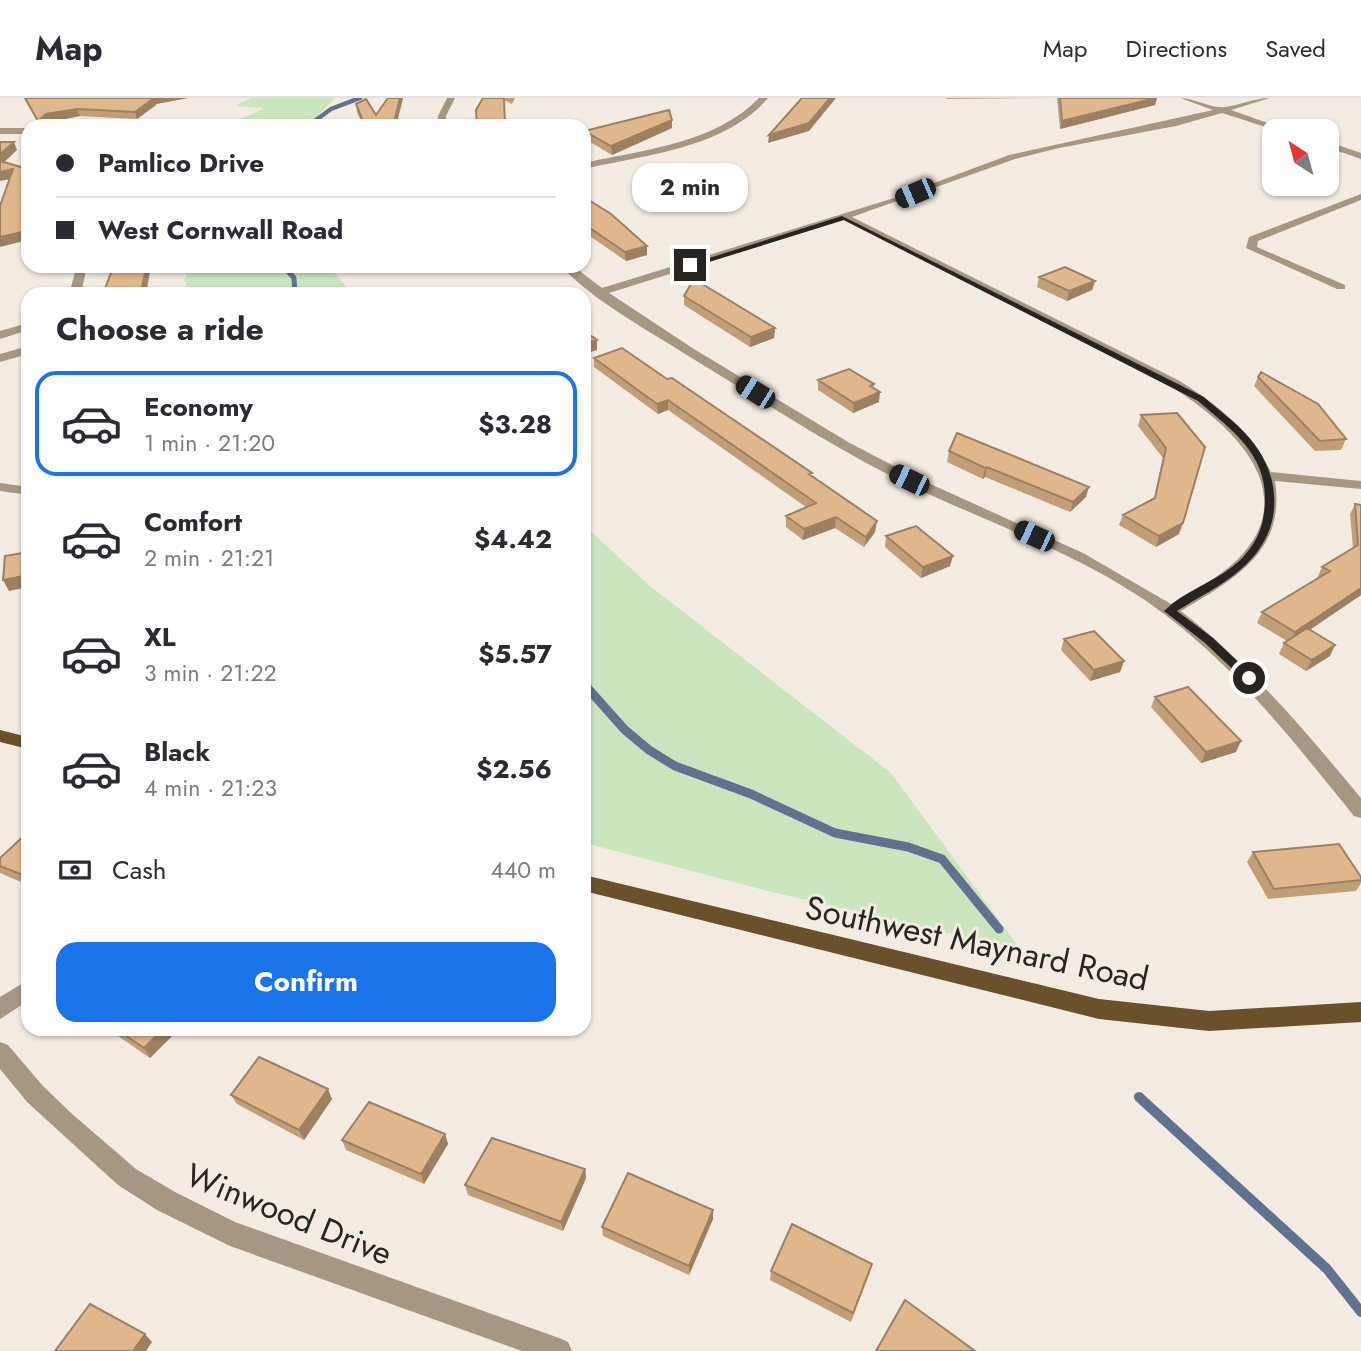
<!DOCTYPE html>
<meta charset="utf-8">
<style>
:root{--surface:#fff;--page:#f7f7f7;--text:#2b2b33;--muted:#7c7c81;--line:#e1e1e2;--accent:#1a73e8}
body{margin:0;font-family:Jost,sans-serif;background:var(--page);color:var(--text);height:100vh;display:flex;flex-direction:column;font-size:26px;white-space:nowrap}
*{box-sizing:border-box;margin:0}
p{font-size:23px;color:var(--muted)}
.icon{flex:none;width:38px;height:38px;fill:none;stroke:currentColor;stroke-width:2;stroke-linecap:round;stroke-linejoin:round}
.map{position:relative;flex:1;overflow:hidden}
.drawer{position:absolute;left:21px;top:189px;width:570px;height:749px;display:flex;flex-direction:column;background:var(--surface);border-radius:21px;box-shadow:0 2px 5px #0004}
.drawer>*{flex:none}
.top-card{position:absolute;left:21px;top:21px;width:570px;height:154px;border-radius:21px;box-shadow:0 2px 5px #0004;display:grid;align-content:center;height:154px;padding:0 35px;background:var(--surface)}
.needle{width:46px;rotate:324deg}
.controls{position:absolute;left:1262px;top:21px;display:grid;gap:14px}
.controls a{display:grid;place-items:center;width:77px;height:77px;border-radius:14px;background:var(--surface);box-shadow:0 2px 5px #0004;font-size:35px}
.end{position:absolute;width:32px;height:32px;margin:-16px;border:9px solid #272421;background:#fff;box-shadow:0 0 0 4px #fff}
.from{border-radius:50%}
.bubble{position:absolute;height:49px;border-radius:21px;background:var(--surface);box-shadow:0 2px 5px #0004;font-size:23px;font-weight:700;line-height:49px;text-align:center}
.car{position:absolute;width:21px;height:42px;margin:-21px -10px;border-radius:9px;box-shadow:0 0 5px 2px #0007;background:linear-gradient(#222 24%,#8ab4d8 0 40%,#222 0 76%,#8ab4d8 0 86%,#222 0)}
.top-card b{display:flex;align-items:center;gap:24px;height:66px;font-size:26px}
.top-card b+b{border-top:2px solid var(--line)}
.top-card i{width:18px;height:18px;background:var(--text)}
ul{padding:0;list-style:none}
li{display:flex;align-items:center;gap:21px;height:105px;margin:0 14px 10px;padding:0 21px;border:4px solid transparent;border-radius:21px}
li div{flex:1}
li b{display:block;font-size:26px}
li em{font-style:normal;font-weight:700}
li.on{border-color:var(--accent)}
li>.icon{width:63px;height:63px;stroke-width:1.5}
h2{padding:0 35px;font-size:32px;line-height:84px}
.pay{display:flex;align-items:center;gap:18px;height:77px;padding:0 35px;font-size:26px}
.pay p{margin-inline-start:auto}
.cta{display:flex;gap:14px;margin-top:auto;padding:14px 35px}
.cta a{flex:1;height:80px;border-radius:21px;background:var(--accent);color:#fff;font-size:28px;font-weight:700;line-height:80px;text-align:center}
header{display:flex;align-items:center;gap:42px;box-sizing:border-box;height:98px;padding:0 35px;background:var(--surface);border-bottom:2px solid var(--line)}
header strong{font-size:33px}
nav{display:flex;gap:38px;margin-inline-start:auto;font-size:24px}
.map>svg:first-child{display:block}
</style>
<header>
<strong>Map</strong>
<nav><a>Map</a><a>Directions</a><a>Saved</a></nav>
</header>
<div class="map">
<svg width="1361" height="1253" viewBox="0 0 1361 1253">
<rect width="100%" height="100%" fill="#f3ebe2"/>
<!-- green -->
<path fill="#cae5bd" d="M251 0H335L308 28H224L265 10 235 8Z
M187 168H329L352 196H189L185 183Z
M584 427 650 488 891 675 1021 852 772 794 585 745Z"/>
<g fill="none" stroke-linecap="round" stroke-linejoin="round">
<!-- stream-far3 -->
<path stroke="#617291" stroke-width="4.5" d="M308 28 331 11 360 0"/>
<!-- stream-far2 -->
<path stroke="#617291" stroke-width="5" d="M283 168 294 180 295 196"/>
<!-- stream-far1 -->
<path stroke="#617291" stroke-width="9" d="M584 586 625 632 649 652 675 668 751 696 835 735 908 749 942 761 999 831"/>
<!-- stream -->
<path stroke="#617291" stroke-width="10" d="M1139 999 1327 1171 1361 1214"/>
<!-- service -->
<path fill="#a69783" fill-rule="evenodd" d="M88 24 117 26 121 28H74Z"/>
<!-- minor -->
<path fill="#a69783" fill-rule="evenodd" d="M447 0H455L446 18 445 28H437L438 18Z
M759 0H768C726 50 645 57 584 71V65C643 52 716 45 759 0Z
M1180 0C1195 0 1211 11 1225 9 1241 7 1254 0 1270 0L1231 12 1290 33H1278L1222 15 1176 28 1059 50 1015 61 852 119 1178 282C1217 306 1251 333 1271 374L1361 383V391L1275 383C1286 454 1234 481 1181 513 1250 567 1305 633 1361 700V720L1354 718C1289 638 1225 554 1137 497 1066 451 985 423 909 387 833 350 762 303 690 259 651 234 592 202 561 168H573L602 190 894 100 1009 57 1213 12ZM843 122 1170 288C1228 324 1306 392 1238 461 1219 480 1194 492 1171 506L1083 455 917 380 848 344 694 251 609 195Z
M0 30H28V36H0Z
M1326 43 1361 55V61L1326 49Z
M1361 96V102L1258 143 1257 149 1345 187V191H1337L1246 150 1249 139Z
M77 168H87L81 196H69Z
M28 225V232L0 241V233Z
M28 248V256L0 264V256Z
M0 385 28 389V397L0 393Z
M28 882V903L0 921V899Z
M0 944 8 947 43 988 71 1015 136 1071 175 1094 235 1124 559 1240 568 1244 572 1253H522L230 1148 157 1112 118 1087 27 1004 0 971Z"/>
<!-- primary -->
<path fill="#6b502c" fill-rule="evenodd" d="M0 632 28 639V651L0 644Z
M584 777 1099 901 1209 913 1361 904V924L1209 933 1099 921 584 793Z"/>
</g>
<!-- wall -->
<path fill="#c19d78" d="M24 0H188L156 6V7L137 21 80 18 49 24 44 28H40Z
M388 0H403L396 28H363L357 14 356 6 376 17Z
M483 0H515L512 6 504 2Z
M946 0H1157L1155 7 1060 31 1057 0 947 1Z
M672 22V30L612 57 585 41 584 33Z
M584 99 647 157 626 163 584 134Z
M1039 179 1095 183 1092 192 1067 203 1037 189Z
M684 198 775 230 774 240 750 249 684 207Z
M594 260 667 281 812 378 875 434 864 449 835 430 803 442 786 429V418L806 409 668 312 658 316 594 269Z
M1258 279 1346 341 1341 352 1315 353 1254 288Z
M818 282 874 286V290L879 304 853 315 818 292Z
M1177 315 1179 436 1156 449 1119 427 1123 417 1154 400 1163 360 1138 328 1141 317Z
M949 353 1086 399 1070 414 985 379 983 381 947 364Z
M1355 406 1361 497 1310 532 1330 558 1306 573 1279 556 1284 545 1287 543 1257 525 1262 514 1318 480H1317L1322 469 1353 450 1350 416Z
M886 438 950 468 921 480 885 449Z
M1064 541 1124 563 1120 574 1090 583 1061 552Z
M1155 599 1236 654 1201 665 1151 609Z
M28 734V787L0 775V760Z
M1253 754 1361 779V785L1356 793 1268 801 1247 764Z
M108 931H179L150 960Z
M231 997 332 1001 304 1042 237 1006Z
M445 1036 448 1046 424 1086 346 1052 342 1042Z
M585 1071 586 1080 563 1133 468 1097 465 1087Z
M713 1121 689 1177 603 1138 602 1129Z
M771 1173 870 1174 851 1224 770 1182Z"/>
<!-- shaded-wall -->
<path fill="#9d8062" d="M152 0H188L156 6V7L137 21 135 14Z
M400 0H403L396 28H393Z
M830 0H836L809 33 768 45 769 37Z
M1157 0 1155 7 1060 31 1062 23Z
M77 11 80 18 49 24 44 28H40L38 23 46 16Z
M672 22V30L612 57 611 48Z
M14 44 17 52 0 68V56Z
M13 71 16 80 0 83V74Z
M28 126V142L0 149V139Z
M647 148V157L626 163 625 154Z
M147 168H151L146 196H140Z
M1095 183 1092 192 1067 203 1069 193Z
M775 230 774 240 750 249 751 239Z
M597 242V252L584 256V246Z
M880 294 879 304 853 315 854 305Z
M668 302V312L658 316 657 306Z
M987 369 985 379 983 381 985 370Z
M1089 389 1086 399 1070 414 1073 404Z
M836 419 835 430 803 442 804 431Z
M877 423 875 434 864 449 866 439Z
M1183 425 1179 436 1156 449 1159 438Z
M953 458 950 468 921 480 923 469Z
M28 477V489L9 493 3 482Z
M1361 490V497L1290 545 1295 534Z
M1335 547 1330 558 1306 573 1312 562Z
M1124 563 1120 574 1090 583 1094 572Z
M1241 643 1236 654 1201 665 1206 654Z
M163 931H179L150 960 144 950Z
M328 991 332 1001 304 1042 299 1032Z
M445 1036 448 1046 424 1086 421 1076Z
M585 1071 586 1080 563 1133 561 1124Z
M713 1112V1121L689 1177V1168Z
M145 1236 152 1244 146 1253H133Z"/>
<!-- building -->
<path fill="#e0b78c" stroke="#9d8062" stroke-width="2" d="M25 0H154L135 14 77 11 46 16 38 23Z
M388 0H400L393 28H365L356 6 366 1 376 17Z
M483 0H504L505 28H477L476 12Z
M802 0H830L809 25 769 37Z
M1060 0H1156L1062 23Z
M669 12 672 22 611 48 584 33Z
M0 44H14L0 56Z
M0 63 28 71V126L26 133 0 139V108L13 71 0 74Z
M584 99 611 116 647 148 625 154 584 126Z
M118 168H147L140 196H103L112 172 117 171Z
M1065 169 1095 183 1069 193 1039 179Z
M694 181 775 230 751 239 684 198Z
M584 233 597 242 584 246Z
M622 250 667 281 672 280 812 375 809 376 877 423 866 439 836 419 804 431 786 418 816 405 668 302 657 306 594 260Z
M849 271 874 286 870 288 880 294 854 305 818 282Z
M1261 274 1318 306 1346 341 1320 343 1258 279Z
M1177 315 1205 349 1183 425 1159 438 1123 417 1155 400 1166 350 1141 317Z
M957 335 1089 389 1073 404 987 369 985 370 949 353Z
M1355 406 1361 407V490L1295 534 1262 514 1330 473 1322 469 1358 447Z
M916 428 953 458 923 469 886 438Z
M28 454V477L3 482 5 458Z
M1307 530 1335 547 1312 562 1284 545Z
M1094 533 1124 563 1094 572 1064 541Z
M1188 589 1241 643 1206 654 1155 599Z
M28 734V779L0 768V760Z
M1339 746 1361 779V782L1274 791 1253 754Z
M116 931H163L144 950Z
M259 959 328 991 299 1032 231 997Z
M369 1004 445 1036 421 1076 342 1042Z
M492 1040 585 1071 561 1124 465 1087Z
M628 1075 713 1112 689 1168 602 1129Z
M792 1126 872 1166 853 1215 771 1173Z
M905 1202 975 1253H876Z
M90 1206 145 1236 133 1253H55Z"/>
<!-- route -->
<path fill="#272421" d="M842 118 1204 299C1217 311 1233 322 1245 335 1284 376 1286 434 1240 472 1222 488 1197 500 1177 513L1213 540 1253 578V583H1245L1205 545 1164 513C1183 494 1211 485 1232 469 1247 458 1260 439 1263 421 1274 362 1238 337 1198 303L844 122 693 169 687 167Z"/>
<g text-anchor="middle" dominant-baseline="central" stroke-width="6" stroke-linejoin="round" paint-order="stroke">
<!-- near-street labels -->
<g font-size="33" fill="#272421" stroke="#f3ebe2">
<text transform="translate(977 845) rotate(12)">Southwest Maynard Road</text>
<text transform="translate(289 1116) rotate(22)">Winwood Drive</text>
</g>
</g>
</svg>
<div class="controls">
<a><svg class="needle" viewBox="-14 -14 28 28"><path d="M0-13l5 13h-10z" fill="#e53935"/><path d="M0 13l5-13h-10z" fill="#7c7c81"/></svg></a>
</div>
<i class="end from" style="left:1249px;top:580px"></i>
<i class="end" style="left:690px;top:167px"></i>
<div class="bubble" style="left:632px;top:65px;width:116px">2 min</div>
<i class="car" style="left:915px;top:95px;rotate:247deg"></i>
<i class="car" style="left:755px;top:294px;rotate:302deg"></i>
<i class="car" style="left:909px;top:382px;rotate:296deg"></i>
<i class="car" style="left:1034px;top:438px;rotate:295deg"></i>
<div class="top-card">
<b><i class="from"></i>Pamlico Drive</b>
<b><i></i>West Cornwall Road</b>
</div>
<section class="drawer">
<h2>Choose a ride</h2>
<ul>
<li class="on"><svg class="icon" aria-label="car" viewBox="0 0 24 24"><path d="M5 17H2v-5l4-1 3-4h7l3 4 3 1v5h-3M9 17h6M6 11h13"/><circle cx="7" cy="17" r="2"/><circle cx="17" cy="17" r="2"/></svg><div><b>Economy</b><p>1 min · 21:20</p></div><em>$3.28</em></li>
<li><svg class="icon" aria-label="car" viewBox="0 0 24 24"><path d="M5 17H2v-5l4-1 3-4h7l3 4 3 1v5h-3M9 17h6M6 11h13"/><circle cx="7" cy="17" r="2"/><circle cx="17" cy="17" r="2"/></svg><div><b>Comfort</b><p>2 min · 21:21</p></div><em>$4.42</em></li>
<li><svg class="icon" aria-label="car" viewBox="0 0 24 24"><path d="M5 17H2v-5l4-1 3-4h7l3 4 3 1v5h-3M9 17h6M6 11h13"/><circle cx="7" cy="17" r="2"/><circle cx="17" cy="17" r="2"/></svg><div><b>XL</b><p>3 min · 21:22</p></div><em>$5.57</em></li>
<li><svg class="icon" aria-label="car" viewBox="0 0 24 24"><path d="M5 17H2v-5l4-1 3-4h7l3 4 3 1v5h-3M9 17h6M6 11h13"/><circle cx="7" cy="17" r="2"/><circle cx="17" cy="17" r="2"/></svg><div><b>Black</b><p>4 min · 21:23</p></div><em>$2.56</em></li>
</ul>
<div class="pay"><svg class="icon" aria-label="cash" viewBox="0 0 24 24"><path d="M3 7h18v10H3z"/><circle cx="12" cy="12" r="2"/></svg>Cash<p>440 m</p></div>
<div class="cta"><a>Confirm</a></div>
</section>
</div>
